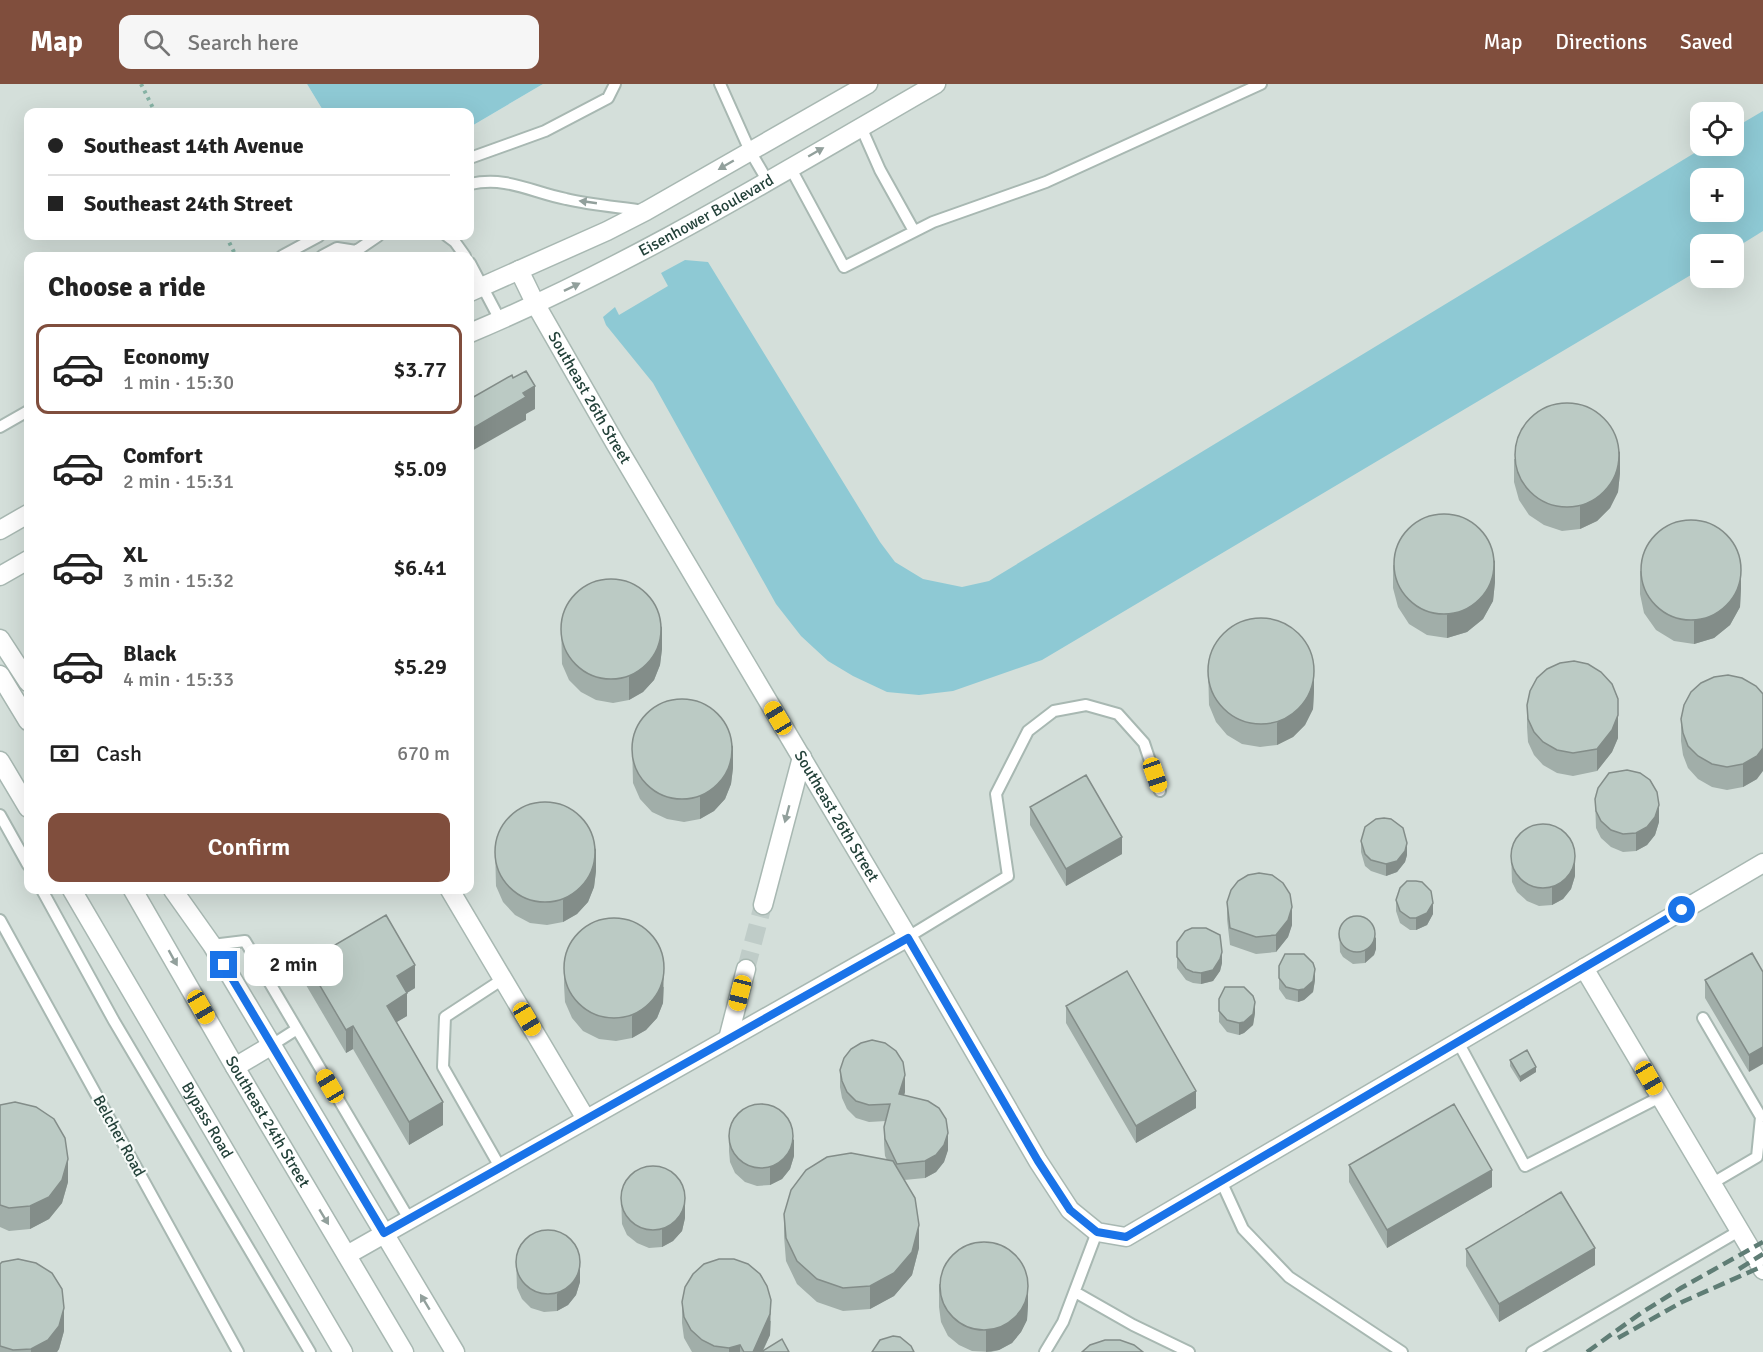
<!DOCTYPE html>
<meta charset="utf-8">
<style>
:root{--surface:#fff;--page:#f6f6f6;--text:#222;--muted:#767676;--line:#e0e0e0;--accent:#804e3d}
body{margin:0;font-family:Signika,sans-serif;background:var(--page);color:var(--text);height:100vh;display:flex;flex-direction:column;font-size:22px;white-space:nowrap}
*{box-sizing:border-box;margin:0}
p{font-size:20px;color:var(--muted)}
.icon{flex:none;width:33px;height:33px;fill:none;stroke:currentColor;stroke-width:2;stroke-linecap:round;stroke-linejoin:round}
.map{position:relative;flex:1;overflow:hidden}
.sheet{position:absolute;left:24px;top:168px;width:450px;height:642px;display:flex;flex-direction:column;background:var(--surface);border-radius:12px;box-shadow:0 6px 24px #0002}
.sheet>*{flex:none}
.hud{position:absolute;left:24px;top:24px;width:450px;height:132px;border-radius:12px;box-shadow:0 6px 24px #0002;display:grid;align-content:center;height:132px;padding:0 24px;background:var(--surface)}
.buttons{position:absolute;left:1690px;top:18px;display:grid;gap:12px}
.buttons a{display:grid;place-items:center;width:54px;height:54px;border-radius:12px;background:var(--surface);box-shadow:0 6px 24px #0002;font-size:30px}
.end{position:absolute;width:27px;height:27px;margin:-14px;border:8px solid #1a73e8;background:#fff;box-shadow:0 0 0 3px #fff}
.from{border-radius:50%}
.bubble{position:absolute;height:42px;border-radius:12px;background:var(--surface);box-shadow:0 6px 24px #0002;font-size:20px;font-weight:600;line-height:42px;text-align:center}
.car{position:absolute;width:18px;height:36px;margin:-18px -9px;border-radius:8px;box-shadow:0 0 4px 2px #0007;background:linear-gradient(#f5c518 24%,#345 0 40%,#f5c518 0 76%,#345 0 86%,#f5c518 0)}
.hud b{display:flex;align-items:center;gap:21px;height:57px;font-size:22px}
.hud b+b{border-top:2px solid var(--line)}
.hud i{width:15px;height:15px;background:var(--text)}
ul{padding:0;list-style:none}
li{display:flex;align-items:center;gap:18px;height:90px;margin:0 12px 9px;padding:0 12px;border:3px solid transparent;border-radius:12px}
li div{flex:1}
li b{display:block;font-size:22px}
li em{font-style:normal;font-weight:600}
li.on{border-color:var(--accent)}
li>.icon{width:54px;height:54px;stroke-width:1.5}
h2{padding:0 24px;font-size:27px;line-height:72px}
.pay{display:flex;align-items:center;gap:15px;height:66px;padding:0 24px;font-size:22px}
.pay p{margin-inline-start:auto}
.cta{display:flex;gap:12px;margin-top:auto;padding:12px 24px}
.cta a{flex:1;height:69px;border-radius:12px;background:var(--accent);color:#fff;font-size:24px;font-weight:600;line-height:69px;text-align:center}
header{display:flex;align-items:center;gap:36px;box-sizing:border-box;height:84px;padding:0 30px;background:var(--accent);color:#fff}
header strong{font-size:28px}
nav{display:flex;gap:33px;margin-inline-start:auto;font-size:21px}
.search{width:420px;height:54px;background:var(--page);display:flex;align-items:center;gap:15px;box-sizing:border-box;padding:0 21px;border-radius:12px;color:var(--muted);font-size:22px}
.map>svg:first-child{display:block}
</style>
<header>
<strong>Map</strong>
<div class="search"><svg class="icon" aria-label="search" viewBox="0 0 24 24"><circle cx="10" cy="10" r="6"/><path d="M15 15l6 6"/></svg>Search here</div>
<nav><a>Map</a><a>Directions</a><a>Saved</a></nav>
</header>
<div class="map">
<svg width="1763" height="1268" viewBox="0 0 1763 1268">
<rect width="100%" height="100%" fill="#e6efeb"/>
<!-- built -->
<path fill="#d4dfda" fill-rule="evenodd" d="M0 0H307L324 28H28V152H470V43L543 0H1763V1268H0ZM1701 28H1734V62H1701ZM1701 94H1734V128H1701ZM1701 160H1734V194H1701ZM28 172H470V806H28Z"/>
<!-- water -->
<path fill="#8ec9d4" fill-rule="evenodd" d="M307 0H543L470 43V28H324Z
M1763 27V147L1734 165V160H1701V185L1042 576 953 607 919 611 887 608 853 592 828 577 801 552 776 520 653 299 606 241 603 233 615 223 619 231 668 202 661 189 685 176 708 178 880 458 895 478 923 495 962 503 989 497 1706 62H1734V44ZM1701 94H1734V128H1701Z"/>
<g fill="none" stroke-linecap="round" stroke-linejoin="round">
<!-- minor-tunnel -->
<path stroke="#bfccc8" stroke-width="18" stroke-dasharray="18 9" stroke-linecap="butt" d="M746 885 763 821"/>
<!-- service casing -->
<g stroke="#a8b8b2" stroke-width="14">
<path id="service" d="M720 0 750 67 767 96
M861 43 880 86 914 147
M470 74 545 47 608 14 615 0
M790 83 844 183 933 138 1046 98 1261 0
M470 100C507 92 531 108 566 115 591 121 619 123 645 127
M447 152 455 158 465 172
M282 172 319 152
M322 172 337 164 356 167
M354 172 356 167 378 152
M470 179 500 236
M0 343 28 327
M0 731 28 781
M42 806 114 937 310 1268
M0 836 238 1268
M908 853 1008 792 996 710 1028 647 1054 627 1086 621 1118 630 1144 659 1160 707
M212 861 245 857 297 945
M1703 934 1761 1033
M1458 958 1525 1082 1660 1013
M272 961 297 945 409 1135
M500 1083 443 983 445 933 503 895
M1221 1097 1243 1145 1289 1193 1402 1268
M1711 1100 1757 1073 1761 1033 1763 1032
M1075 1208 1133 1241 1189 1268
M1045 1268 1063 1238 1097 1148
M1532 1268 1739 1147"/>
</g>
<!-- minor casing -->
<g stroke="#a8b8b2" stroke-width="21">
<g id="minor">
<path id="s1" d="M519 186 536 221 615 359 908 853 1038 1077 1070 1126 1097 1148 1126 1153 1763 779"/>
<path d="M450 806 586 1035"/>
<path d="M763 821 802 673"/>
<path d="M1584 884 1763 1186"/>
<path d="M728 955 746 885"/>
<path d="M347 1171 908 853"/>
</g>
</g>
<!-- tertiary casing -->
<g stroke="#a8b8b2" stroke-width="21">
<g id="tertiary">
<path d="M470 208 607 147 646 127 868 0"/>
<path id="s2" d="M470 249C632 181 783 88 936 0"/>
<path d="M0 446 28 430"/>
<path d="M0 492 28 476"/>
<path d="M0 555 28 598"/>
<path d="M0 591 28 637"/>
<path d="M0 677 28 724"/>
<path id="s3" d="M72 806 343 1268"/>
<path id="s4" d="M133 806 235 983 404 1268"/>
<path d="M173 806 212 861 455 1268"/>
<path d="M235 983 272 961"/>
</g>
</g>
<!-- path -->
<path stroke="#86b3a5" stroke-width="4" stroke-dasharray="3 4.5" stroke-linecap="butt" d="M141 0 155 28
M226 152 236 172"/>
<!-- service -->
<use href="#service" stroke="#fff" stroke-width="10"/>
<!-- minor -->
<use href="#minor" stroke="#fff" stroke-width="18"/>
<!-- tertiary -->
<use href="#tertiary" stroke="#fff" stroke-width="18"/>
<!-- rail -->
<path stroke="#5f7d75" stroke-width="4.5" stroke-dasharray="12 6" stroke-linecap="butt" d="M1739 1185 1763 1170
M1618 1254 1682 1218 1763 1182
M1587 1268 1641 1229 1681 1204 1763 1158"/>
</g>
<!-- wall -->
<path fill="#a1aea9" d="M1514 375 1620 389 1618 408 1610 424 1597 437 1580 445 1562 447 1544 441 1529 431 1519 416 1514 398Z
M1393 481 1495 498 1493 517 1483 535 1467 548 1447 554 1427 551 1409 540 1398 523 1393 504Z
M1640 487 1741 504 1740 523 1730 541 1714 554 1694 560 1674 557 1656 546 1644 529 1640 510Z
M561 540 662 565 660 581 654 596 643 608 629 616 613 619 596 616 581 608 569 596 562 580Z
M1208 581 1314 607 1313 625 1305 641 1293 653 1277 661 1260 663 1242 660 1227 651 1216 638 1209 621Z
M1691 608 1757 695 1743 703 1727 706 1712 703 1698 695 1688 684 1683 671 1681 657V635Z
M1527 621 1618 654 1612 668 1597 687 1573 692 1557 689 1543 681 1534 671 1528 658 1527 643Z
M632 659 733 684 731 700 725 715 714 727 700 735 684 738 667 735 652 728 640 715 633 699Z
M1595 715 1659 738 1655 751 1647 761 1636 767 1623 768 1611 763 1601 754 1596 744Z
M1030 723 1122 770 1066 802 1030 741Z
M1361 757 1407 771 1405 778 1397 788 1386 792 1371 787 1365 782 1361 768Z
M495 763 596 787 594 803 588 818 577 830 563 838 547 841 530 839 515 831 503 818 496 802Z
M1511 769 1575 792 1571 805 1563 815 1552 821 1539 822 1527 817 1517 808 1512 798Z
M1396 816 1433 830 1427 841 1416 846H1410L1400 839 1396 827Z
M1227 818 1292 841 1288 853 1276 868 1256 870 1230 861 1227 835Z
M1339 844 1376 865 1374 871 1365 879 1353 880 1343 873 1340 868Z
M1177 858 1222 879 1220 887 1213 897 1201 900 1193 899 1186 896 1177 884Z
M1752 869 1749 988 1705 914V896Z
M306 878 415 904 407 909V932L396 938 443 1041 409 1061 353 965 346 969 306 901Z
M564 879 664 903 663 919 657 934 646 946 632 954 616 957 599 955 583 947 572 934 565 918 564 901Z
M1279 882 1315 896 1313 908 1304 916 1298 918 1286 915 1279 905Z
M1219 915 1255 929 1253 941 1244 949 1239 951 1227 948 1219 938Z
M1066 922 1196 1024 1136 1059 1066 939Z
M1510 976 1536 988 1520 998 1510 982Z
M840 986 905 1008 904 1011 948 1066 944 1078 936 1088 925 1094 904 1096 919 1164 912 1191 894 1212 870 1225 843 1227 817 1218 797 1200 786 1177 784 1152V1130L887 1076 885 1072 884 1060V1043L886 1037 869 1038 856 1034 847 1025 842 1014 840 1003Z
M0 1021 68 1098 62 1119 49 1135 30 1145 9 1147 0 1143Z
M729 1049 794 1072 790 1085 782 1095 770 1101 757 1102 745 1098 735 1089 730 1078 729 1067Z
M1349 1081 1492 1103 1387 1164 1349 1098Z
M621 1111 685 1134 682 1147 673 1157 662 1163 649 1164 637 1159 627 1151 622 1140Z
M1466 1165 1595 1181 1499 1238 1466 1182Z
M516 1175 580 1198 576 1211 568 1221 557 1227 544 1228 531 1224 522 1215 517 1204Z
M0 1180 64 1247 59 1265 57 1268H0Z
M939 1200 1028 1221 1027 1236 1021 1248 1012 1259 999 1266 991 1268 972 1267 959 1261 948 1252 941 1238 939 1223Z
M682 1218 771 1237 770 1251 763 1267 789 1268H692L684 1254 682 1239Z"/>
<!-- shaded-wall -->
<path fill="#838d89" d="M535 302V325L526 330V336L470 368V346L523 309Z
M1620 367V389L1618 408 1610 424 1597 437 1580 445V422Z
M1495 476V498L1493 517 1483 535 1467 548 1447 554V531Z
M1741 481V504L1740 523 1730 541 1714 554 1694 560V537Z
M662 542V565L660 581 654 596 643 608 629 616V593Z
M1314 585V607L1313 625 1305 641 1293 653 1277 661V639Z
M1618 631V654L1612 668 1597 687V665Z
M733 661V684L731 700 725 715 714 727 700 735V712Z
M1763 664V687L1757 695 1743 703V680Z
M1659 721V738L1655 751 1647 761 1636 767V749Z
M1122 753V770L1066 802V785Z
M1407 759V771L1405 778 1397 788 1386 792V780Z
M596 764V787L594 803 588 818 577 830 563 838V816Z
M1575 775V792L1571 805 1563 815 1552 821V803Z
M1433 819V830L1427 841 1416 846V834Z
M1292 823V841L1288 853 1276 868V851Z
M1376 853V865L1374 871 1365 879V867Z
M1222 868V879L1220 887 1213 897 1201 900V889Z
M664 880 663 919 657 934 646 946 632 954V932Z
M415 881V904L397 915V892Z
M1315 885V896L1313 908 1304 916 1298 918V906Z
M407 909V932L387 944V922Z
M1255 918V929L1253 941 1244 949 1239 951V939Z
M353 942V965L346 969V946Z
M1763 963V980L1749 988V971Z
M1536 983V988L1520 998V993Z
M905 991V1008L899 1028V1010Z
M1196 1007V1024L1136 1059V1042Z
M443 1018V1041L409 1061V1038Z
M948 1049V1066L944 1078 936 1088 925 1094V1077Z
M794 1055V1072L790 1085 782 1095 770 1101V1083Z
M68 1075V1098L62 1119 49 1135 30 1145V1122Z
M1492 1086V1103L1387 1164V1146Z
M685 1117V1134L682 1147 673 1157 662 1163V1145Z
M919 1141V1164L912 1191 894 1212 870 1225V1202Z
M1595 1164V1181L1499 1238V1220Z
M580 1181V1198L576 1211 568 1221 557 1227V1210Z
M1028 1199V1221L1027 1236 1021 1248 1012 1259 999 1266 986 1268V1246Z
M771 1216 770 1251 762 1268H753Z
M64 1224V1247L59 1265 57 1268H31V1265Z
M740 1261V1268H729V1264Z"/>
<!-- building -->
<path fill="#bbcac4" stroke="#838d89" stroke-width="1.5" d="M526 287 535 302 523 309 526 313 470 346V315L512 291 513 294Z
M1515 371a52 52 0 1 1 104 0a52 52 0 1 1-104 0Z
M1394 480a50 50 0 1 1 100 0a50 50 0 1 1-100 0Z
M1641 486a50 50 0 1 1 100 0a50 50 0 1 1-100 0Z
M561 545a50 50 0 1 1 100 0a50 50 0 1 1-100 0Z
M1208 587a53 53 0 1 1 106 0a53 53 0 1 1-106 0Z
M1574 577 1588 580 1601 588 1612 600 1618 615V631L1612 646 1597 665 1573 669 1557 666 1543 658 1534 648 1528 635 1527 621 1530 607 1537 594 1547 585 1560 579Z
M1728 591 1742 594 1756 602 1763 610V664L1757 672 1743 680 1727 683 1712 680 1698 672 1688 662 1683 649 1681 635 1684 621 1691 608 1701 599 1714 593Z
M632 665a50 50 0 1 1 100 0a50 50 0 1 1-100 0Z
M1627 686 1640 689 1650 696 1657 708 1659 721 1655 733 1647 743 1636 749 1623 750 1611 746 1601 737 1596 727 1595 715 1598 704 1609 689Z
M1086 691 1122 753 1066 785 1030 723Z
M495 768a50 50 0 1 1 100 0a50 50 0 1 1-100 0Z
M1384 734 1391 735 1403 744 1407 759 1405 767 1397 777 1386 780 1371 776 1365 770 1361 757 1365 743 1376 735Z
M1511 772a32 32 0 1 1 64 0a32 32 0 1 1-64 0Z
M1259 789 1272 791 1283 799 1290 810 1292 823 1288 836 1276 851 1256 853 1230 844 1227 818 1231 806 1238 797 1248 791Z
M1407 797H1416L1422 798 1431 807 1433 819 1427 829 1416 834H1410L1400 827 1396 816 1400 804Z
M386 831 415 881 397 892 407 909 387 922 443 1018 409 1038 353 942 346 946 306 878Z
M1339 850a18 18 0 1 1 36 0a18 18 0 1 1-36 0Z
M564 884a50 50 0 1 1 100 0a50 50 0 1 1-100 0Z
M1192 844H1206L1220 851 1222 868 1220 875 1213 886 1201 889 1193 888 1186 885 1177 873V858L1185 847Z
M1752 869 1763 888V963L1749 971 1705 896Z
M1285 870H1304L1313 879 1315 885 1313 897 1304 905 1298 906 1286 903 1279 894V882Z
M1127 887 1196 1007 1136 1042 1066 922Z
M1225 903H1244L1253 912 1255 918 1253 930 1244 938 1239 939 1227 936 1219 927V915Z
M872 956 885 959 896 967 903 978 905 991 899 1010 928 1017 939 1024 946 1035 948 1049 944 1061 936 1071 925 1077 897 1080 885 1055 884 1043 890 1020 869 1021 856 1017 847 1008 842 997 840 986 844 974 851 965 861 959Z
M1527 966 1536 983 1520 993 1510 976Z
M15 1018 36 1023 54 1035 65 1054 68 1075 62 1096 49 1113 30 1122 9 1124 0 1121V1021Z
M1454 1020 1492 1086 1387 1146 1349 1081Z
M729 1052a32 32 0 1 1 64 0a32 32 0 1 1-64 0Z
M851 1069 893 1077 915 1114 919 1141 912 1168 894 1189 870 1202 843 1204 817 1195 797 1177 786 1154 784 1130 791 1106 806 1086 827 1073Z
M621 1114a32 32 0 1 1 64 0a32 32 0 1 1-64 0Z
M1561 1108 1595 1164 1499 1220 1466 1165Z
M516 1178a32 32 0 1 1 64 0a32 32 0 1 1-64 0Z
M940 1202a44 44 0 1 1 88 0a44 44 0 1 1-88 0Z
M18 1175 36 1179 52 1189 62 1205 64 1224 59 1242 48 1256 31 1265 13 1266 0 1262V1180L2 1178Z
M719 1175H734L748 1180 760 1190 767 1202 771 1216 770 1230 753 1268H744L740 1261 729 1264 714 1262 702 1256 691 1246 684 1233 682 1218 685 1203 693 1190 704 1180Z
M893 1252 900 1253 911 1262 914 1268H872L880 1256Z
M782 1255 789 1268H761Z
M1105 1256H1120L1134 1261 1143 1268H1082L1090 1261Z"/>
<!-- one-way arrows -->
<defs><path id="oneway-solid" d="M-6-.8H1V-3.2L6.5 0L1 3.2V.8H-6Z" transform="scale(1.5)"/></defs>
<g fill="#92a09c">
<use href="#oneway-solid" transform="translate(816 68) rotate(-30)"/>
<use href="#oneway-solid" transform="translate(726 81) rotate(150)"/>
<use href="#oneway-solid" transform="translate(588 118) rotate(-172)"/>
<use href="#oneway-solid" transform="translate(572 203) rotate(-26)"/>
<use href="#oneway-solid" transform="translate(787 730) rotate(105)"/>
<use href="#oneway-solid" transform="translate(173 874) rotate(61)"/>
<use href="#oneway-solid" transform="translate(324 1133) rotate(59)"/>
<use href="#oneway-solid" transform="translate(425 1218) rotate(-121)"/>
</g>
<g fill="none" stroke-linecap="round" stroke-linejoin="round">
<!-- route -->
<path stroke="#1a73e8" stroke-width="8" d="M224 881 384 1149 908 854 1038 1077 1070 1126 1097 1148 1126 1153 1682 826"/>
</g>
<g text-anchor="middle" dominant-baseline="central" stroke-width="4.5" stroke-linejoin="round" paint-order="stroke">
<!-- street labels -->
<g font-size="16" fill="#24423a" stroke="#f7fbf9">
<text stroke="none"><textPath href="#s2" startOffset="264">Eisenhower Boulevard</textPath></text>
<text stroke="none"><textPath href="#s1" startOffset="146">Southeast 26th Street</textPath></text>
<text stroke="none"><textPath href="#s1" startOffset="632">Southeast 26th Street</textPath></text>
<text stroke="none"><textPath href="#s3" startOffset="267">Bypass Road</textPath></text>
<text stroke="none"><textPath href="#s4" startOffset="268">Southeast 24th Street</textPath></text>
<text transform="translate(119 1052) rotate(61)">Belcher Road</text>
</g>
</g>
</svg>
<div class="buttons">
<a><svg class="icon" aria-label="locate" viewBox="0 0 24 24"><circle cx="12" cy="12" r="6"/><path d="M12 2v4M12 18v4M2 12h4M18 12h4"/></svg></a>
<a>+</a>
<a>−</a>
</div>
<i class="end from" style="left:1682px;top:826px"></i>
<i class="end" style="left:224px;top:881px"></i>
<div class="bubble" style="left:244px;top:860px;width:99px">2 min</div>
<i class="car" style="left:778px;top:634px;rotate:329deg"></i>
<i class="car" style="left:1155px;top:691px;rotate:161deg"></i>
<i class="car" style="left:740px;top:909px;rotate:194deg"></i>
<i class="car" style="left:201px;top:923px;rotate:150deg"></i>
<i class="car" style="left:527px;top:935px;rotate:149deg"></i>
<i class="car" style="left:1649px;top:994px;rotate:150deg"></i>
<i class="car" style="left:330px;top:1002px;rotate:329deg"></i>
<div class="hud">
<b><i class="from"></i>Southeast 14th Avenue</b>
<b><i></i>Southeast 24th Street</b>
</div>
<section class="sheet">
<h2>Choose a ride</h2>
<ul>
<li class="on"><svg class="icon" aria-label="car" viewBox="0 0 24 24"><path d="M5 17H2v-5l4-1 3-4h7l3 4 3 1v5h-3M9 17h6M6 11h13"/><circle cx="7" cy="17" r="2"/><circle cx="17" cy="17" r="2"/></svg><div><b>Economy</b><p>1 min · 15:30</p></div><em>$3.77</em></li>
<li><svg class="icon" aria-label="car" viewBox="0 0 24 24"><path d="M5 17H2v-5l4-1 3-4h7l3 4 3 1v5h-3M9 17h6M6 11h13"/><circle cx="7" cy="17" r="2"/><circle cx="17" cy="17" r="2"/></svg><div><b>Comfort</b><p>2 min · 15:31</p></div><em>$5.09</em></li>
<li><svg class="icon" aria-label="car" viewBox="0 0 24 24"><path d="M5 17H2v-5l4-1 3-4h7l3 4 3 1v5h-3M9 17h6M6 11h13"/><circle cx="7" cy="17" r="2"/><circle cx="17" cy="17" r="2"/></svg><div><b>XL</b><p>3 min · 15:32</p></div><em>$6.41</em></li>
<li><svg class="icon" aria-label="car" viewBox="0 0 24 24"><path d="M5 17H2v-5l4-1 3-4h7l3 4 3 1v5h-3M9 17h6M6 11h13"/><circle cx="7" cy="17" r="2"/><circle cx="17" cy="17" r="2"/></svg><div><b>Black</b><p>4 min · 15:33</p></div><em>$5.29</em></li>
</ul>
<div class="pay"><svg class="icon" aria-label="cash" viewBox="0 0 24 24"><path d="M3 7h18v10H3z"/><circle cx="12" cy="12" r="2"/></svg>Cash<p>670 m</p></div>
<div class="cta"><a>Confirm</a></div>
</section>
</div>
